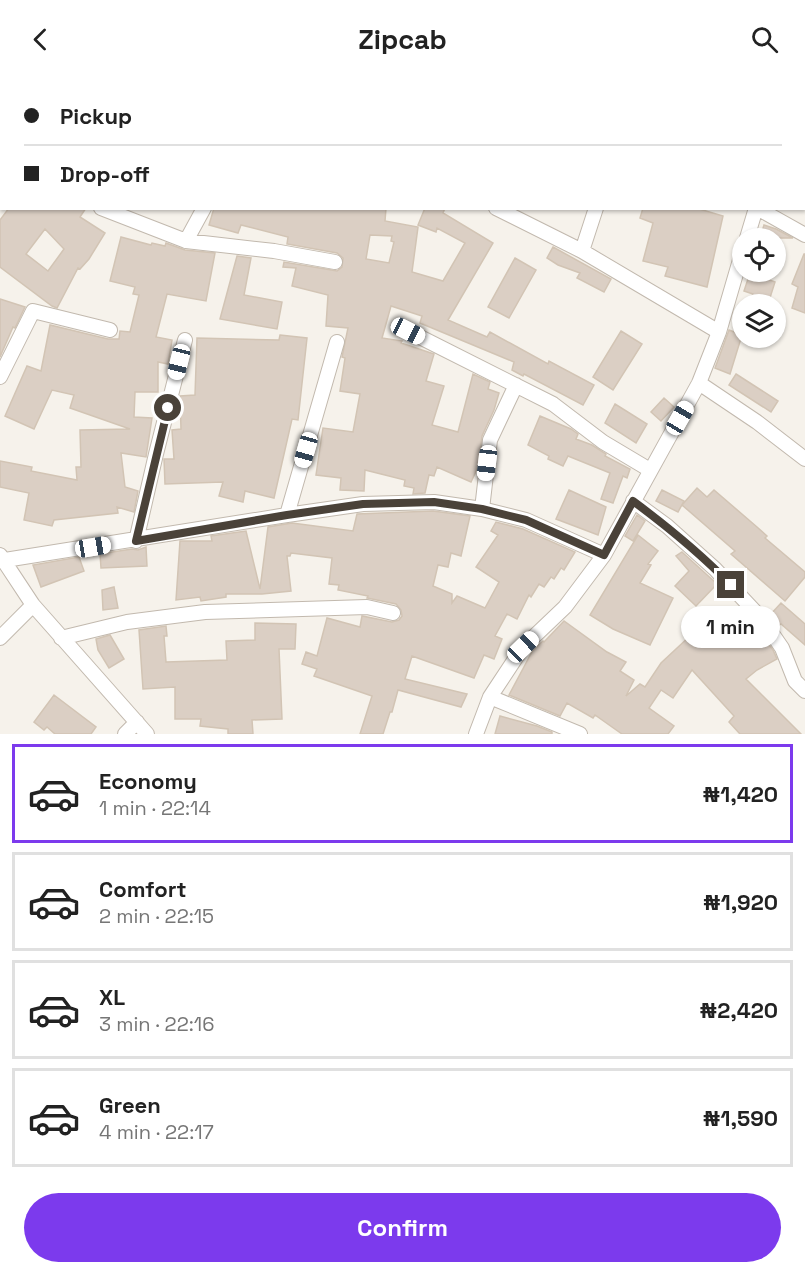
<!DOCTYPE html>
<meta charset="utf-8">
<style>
:root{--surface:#fff;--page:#f2f2f2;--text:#222;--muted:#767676;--line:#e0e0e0;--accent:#7c3aed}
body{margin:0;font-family:"Space Grotesk",sans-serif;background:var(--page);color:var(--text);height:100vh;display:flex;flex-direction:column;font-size:22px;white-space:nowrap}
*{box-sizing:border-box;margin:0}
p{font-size:20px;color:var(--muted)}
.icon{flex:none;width:33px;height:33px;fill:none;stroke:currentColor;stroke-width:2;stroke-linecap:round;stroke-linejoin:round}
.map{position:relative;height:656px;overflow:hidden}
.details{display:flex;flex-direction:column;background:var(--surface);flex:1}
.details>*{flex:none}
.guide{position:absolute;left:0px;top:0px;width:806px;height:132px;box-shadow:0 2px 4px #0004;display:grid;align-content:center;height:132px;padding:0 24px;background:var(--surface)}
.controls{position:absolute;left:732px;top:150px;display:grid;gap:12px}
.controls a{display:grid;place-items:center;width:54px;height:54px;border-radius:50%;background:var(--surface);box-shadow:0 2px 4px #0004;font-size:30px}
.end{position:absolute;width:27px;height:27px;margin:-14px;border:8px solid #4a4239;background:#fff;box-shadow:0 0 0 3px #fff}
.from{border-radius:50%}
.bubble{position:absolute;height:42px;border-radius:21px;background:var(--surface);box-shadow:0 2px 4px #0004;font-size:20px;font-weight:600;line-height:42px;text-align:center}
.car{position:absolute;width:18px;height:36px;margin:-18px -9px;border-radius:8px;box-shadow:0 0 4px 2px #0007;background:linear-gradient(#fff 24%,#345 0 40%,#fff 0 76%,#345 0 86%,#fff 0)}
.guide b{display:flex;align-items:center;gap:21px;height:57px;font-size:22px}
.guide b+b{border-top:2px solid var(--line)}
.guide i{width:15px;height:15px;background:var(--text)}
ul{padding:10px 0 0;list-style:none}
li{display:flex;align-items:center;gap:18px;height:99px;margin:0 12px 9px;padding:0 12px;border:3px solid var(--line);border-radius:0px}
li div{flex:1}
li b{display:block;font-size:22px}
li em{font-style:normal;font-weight:600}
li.on{border-color:var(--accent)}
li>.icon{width:54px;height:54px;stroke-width:1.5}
.button{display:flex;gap:12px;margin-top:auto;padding:12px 24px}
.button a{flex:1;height:69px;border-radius:36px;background:var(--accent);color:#fff;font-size:24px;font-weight:600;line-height:69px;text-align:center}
header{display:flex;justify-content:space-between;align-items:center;height:78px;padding:0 24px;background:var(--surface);font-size:27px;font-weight:600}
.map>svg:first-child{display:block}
</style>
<header><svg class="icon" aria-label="back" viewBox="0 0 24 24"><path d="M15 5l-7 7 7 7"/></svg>Zipcab<svg class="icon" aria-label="search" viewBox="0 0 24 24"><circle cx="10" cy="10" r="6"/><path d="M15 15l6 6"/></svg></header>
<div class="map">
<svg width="805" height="656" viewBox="0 0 805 656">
<rect width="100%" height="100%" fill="#f6f2eb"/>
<!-- building -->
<path fill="#dbcfc4" stroke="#d2c4b4" stroke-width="1.5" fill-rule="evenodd" d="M9 130H86L80 139 105 155 89 181 80 191 78 190 57 230 52 228 0 189V142ZM45 151 64 171 48 193 26 176Z
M214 130H386L385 143 418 149 412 194 443 203 465 165 437 150 436 154 418 147 425 130H445L443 135 493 165 448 242 487 259 490 254 548 286 549 283 594 307 583 327 524 296 523 298 512 292 514 284 420 245 422 238 391 228 382 260 402 263 401 265 434 276 426 303 444 308 432 347 458 354 473 296 490 304 488 311 499 315 494 332 482 358 478 389 471 404 437 389 434 398 429 397 425 415 413 416 414 410 404 408 405 402 365 392 364 413 340 412 341 400 316 397 323 350 353 354 360 316 340 313 345 280 342 279 348 250 326 248 328 217 292 208 296 190 283 189 284 184 337 193 342 189 343 180 337 175 287 166 288 159 241 147 238 155 209 147ZM370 157 392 158 391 163 394 164 389 185 366 181Z
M643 130H696L723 138 707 209 665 198 668 189 643 183 653 145 640 140Z
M764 147 776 151 793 160H760Z
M121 159 151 167 152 165 165 168 166 165 185 172 215 175 206 223 167 216 156 259 172 262 168 286 158 284V314H135L134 339 152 340 146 379 121 375 125 409 138 413 134 434 117 429 118 435 54 442 52 448 24 442 29 415 0 409V383L32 389 31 393 77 402 76 389H81L80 352 130 351 70 330 74 317 52 312 34 351 5 338 27 288 41 293 50 247 108 261H119L120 253 130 254 139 217 133 216 135 209 110 203Z
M553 169 611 201 604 214 577 200 580 195 558 187 547 180Z
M804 176H805V235L792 230 798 209 792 206Z
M237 178 251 180 244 217 282 224 277 251 220 241Z
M515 180 536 192 509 240 488 229Z
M750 195 775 204 768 226H749L753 216 744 213Z
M0 221 25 229 15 250 13 249 0 279Z
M729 252 742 257 730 296 715 290Z
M621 253 642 266 613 312 593 299Z
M280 257 307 260 298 342 292 341 274 420 245 413 243 424 219 418 223 404 165 406 164 381H174L172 352 181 351 180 318 195 317 197 260 279 262Z
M736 296 778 323 771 334 729 307Z
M664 320 674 329 661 343 651 334Z
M615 326 647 346 636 365 605 345Z
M540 338 571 351 578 356 576 361 592 367 606 376 605 378 630 391 627 400 623 398 613 425 601 421 610 395 568 378 563 388 548 381 549 378 528 367Z
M697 410 707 419 714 412 757 449 767 458 765 460 805 494V499L785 523 731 476 735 473 682 427Z
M569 412 606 429 598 457 556 441Z
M662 412 684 423 678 434 656 423Z
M433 433 470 438 461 478 451 475 448 489 438 487 433 508 452 516V525L457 518 485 530 499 504 476 489 498 457 491 453 496 444 523 451 575 474 564 492 561 490 554 501 551 499 544 509 539 506 531 519 529 517 517 541 507 536 495 558 502 561 494 581 484 577 474 600 412 578 405 601 467 616 461 629 398 612 392 634H390L383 656H360L372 618 314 598 317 591 302 586 306 574 317 578 327 540 360 549 362 538 392 544 399 542 402 538 401 532 396 526 367 520 368 518 338 512 339 507 329 506 332 480 291 475 290 478H287L291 513 262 516H226V519L201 523 200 519 176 522 180 463H212L211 458 246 453 260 511 268 449 292 445 353 453 357 436Z
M637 437 645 443 633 463 625 458Z
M638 457 658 473 648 486 651 487 640 505 673 520 650 567 613 551 590 537Z
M146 469 147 488 101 490 100 476 132 471 138 472Z
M682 474 717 506 696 528 675 508 689 493 676 478Z
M79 479 84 493 41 509 33 487Z
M114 509 118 530 103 532 102 512Z
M781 525 805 546V567L781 546 778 548 770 537Z
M748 540 773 572 777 581 757 592 746 601 801 656H740L729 644 734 638 692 592 673 620 661 612 649 630 674 648 668 656H622L595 637 593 640 567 625 560 638 509 617 533 572 543 563 544 564 564 543 607 574 626 584 620 593 634 602 626 618 640 606 645 609 661 585 706 543 720 557Z
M255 545 296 546 295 571H279L282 641 252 642 253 656H228V651L200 648 201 641H175V609L143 611 139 552 166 548 167 558H164L166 584 227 582 226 563 255 562Z
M110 557 124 581 109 590 98 572 96 561Z
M54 617 96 649 91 656H55L47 649 44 652 34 644Z
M500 638 537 648 552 654V656H495Z"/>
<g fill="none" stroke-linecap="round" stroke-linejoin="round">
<!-- minor casing -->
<g stroke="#c2b9ae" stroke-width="16">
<path id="minor" d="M239 0V2
M581 0 584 2
M0 4 2 10
M804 39 805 37
M0 119 2 117
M101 130 186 163 274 173 335 184
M496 130 582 173 719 254
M757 130 805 157
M747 160 756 130
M186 163 204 130
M582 173 596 130
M408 253 553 326 603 364 650 392
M0 299 33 233 110 252
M699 305 757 344 805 381
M633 423 667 448 715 491 762 541 782 570 795 603 805 613
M482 431 490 362 516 307
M287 437 337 264
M136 463 156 376 185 262
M0 477 33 527 147 656
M5 482 287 437 363 426 434 424 482 431 526 442 604 477
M0 560 33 527
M61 560 127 544 205 534 367 529 393 535
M490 619 580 656
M125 656 137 644
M476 656 490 619 523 569 565 529 604 477 699 305 719 254 742 175"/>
</g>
<!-- minor -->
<use href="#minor" stroke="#fff" stroke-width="14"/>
</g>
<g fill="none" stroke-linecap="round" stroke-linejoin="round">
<!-- route -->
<path stroke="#4a4239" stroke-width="8" d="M168 330 136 463 287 437 363 426 434 424 482 431 526 442 604 477 633 423C668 449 701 476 731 507"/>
</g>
</svg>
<div class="controls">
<a><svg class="icon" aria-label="locate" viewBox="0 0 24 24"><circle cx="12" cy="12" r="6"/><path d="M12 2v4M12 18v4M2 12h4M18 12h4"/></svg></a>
<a><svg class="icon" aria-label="layers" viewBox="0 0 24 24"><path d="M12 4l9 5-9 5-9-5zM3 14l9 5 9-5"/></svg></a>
</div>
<i class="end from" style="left:168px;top:330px"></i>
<i class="end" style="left:731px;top:507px"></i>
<div class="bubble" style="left:681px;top:528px;width:99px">1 min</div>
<i class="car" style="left:408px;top:253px;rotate:117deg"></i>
<i class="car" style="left:179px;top:284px;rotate:194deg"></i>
<i class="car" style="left:680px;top:340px;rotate:30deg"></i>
<i class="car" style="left:306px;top:372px;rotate:196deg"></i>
<i class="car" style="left:487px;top:385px;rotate:187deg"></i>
<i class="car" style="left:93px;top:469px;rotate:81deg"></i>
<i class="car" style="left:523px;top:569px;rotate:46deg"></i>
<div class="guide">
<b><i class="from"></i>Pickup</b>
<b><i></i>Drop-off</b>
</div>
</div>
<section class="details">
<ul>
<li class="on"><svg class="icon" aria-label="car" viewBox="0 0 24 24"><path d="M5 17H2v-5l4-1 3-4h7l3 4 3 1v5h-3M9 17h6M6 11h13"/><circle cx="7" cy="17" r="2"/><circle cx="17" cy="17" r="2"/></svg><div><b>Economy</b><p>1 min · 22:14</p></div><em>₦1,420</em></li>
<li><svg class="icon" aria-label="car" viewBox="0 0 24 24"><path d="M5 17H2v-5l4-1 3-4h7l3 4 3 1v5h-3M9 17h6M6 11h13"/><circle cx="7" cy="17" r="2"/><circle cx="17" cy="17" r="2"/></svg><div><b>Comfort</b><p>2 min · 22:15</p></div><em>₦1,920</em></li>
<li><svg class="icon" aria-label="car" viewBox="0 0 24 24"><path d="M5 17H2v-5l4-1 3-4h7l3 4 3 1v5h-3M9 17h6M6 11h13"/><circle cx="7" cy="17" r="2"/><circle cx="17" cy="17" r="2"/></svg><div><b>XL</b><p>3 min · 22:16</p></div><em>₦2,420</em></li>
<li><svg class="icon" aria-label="car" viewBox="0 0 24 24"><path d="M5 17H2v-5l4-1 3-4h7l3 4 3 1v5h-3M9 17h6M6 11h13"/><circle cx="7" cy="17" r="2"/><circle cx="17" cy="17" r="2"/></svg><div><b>Green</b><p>4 min · 22:17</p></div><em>₦1,590</em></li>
</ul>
<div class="button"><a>Confirm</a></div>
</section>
